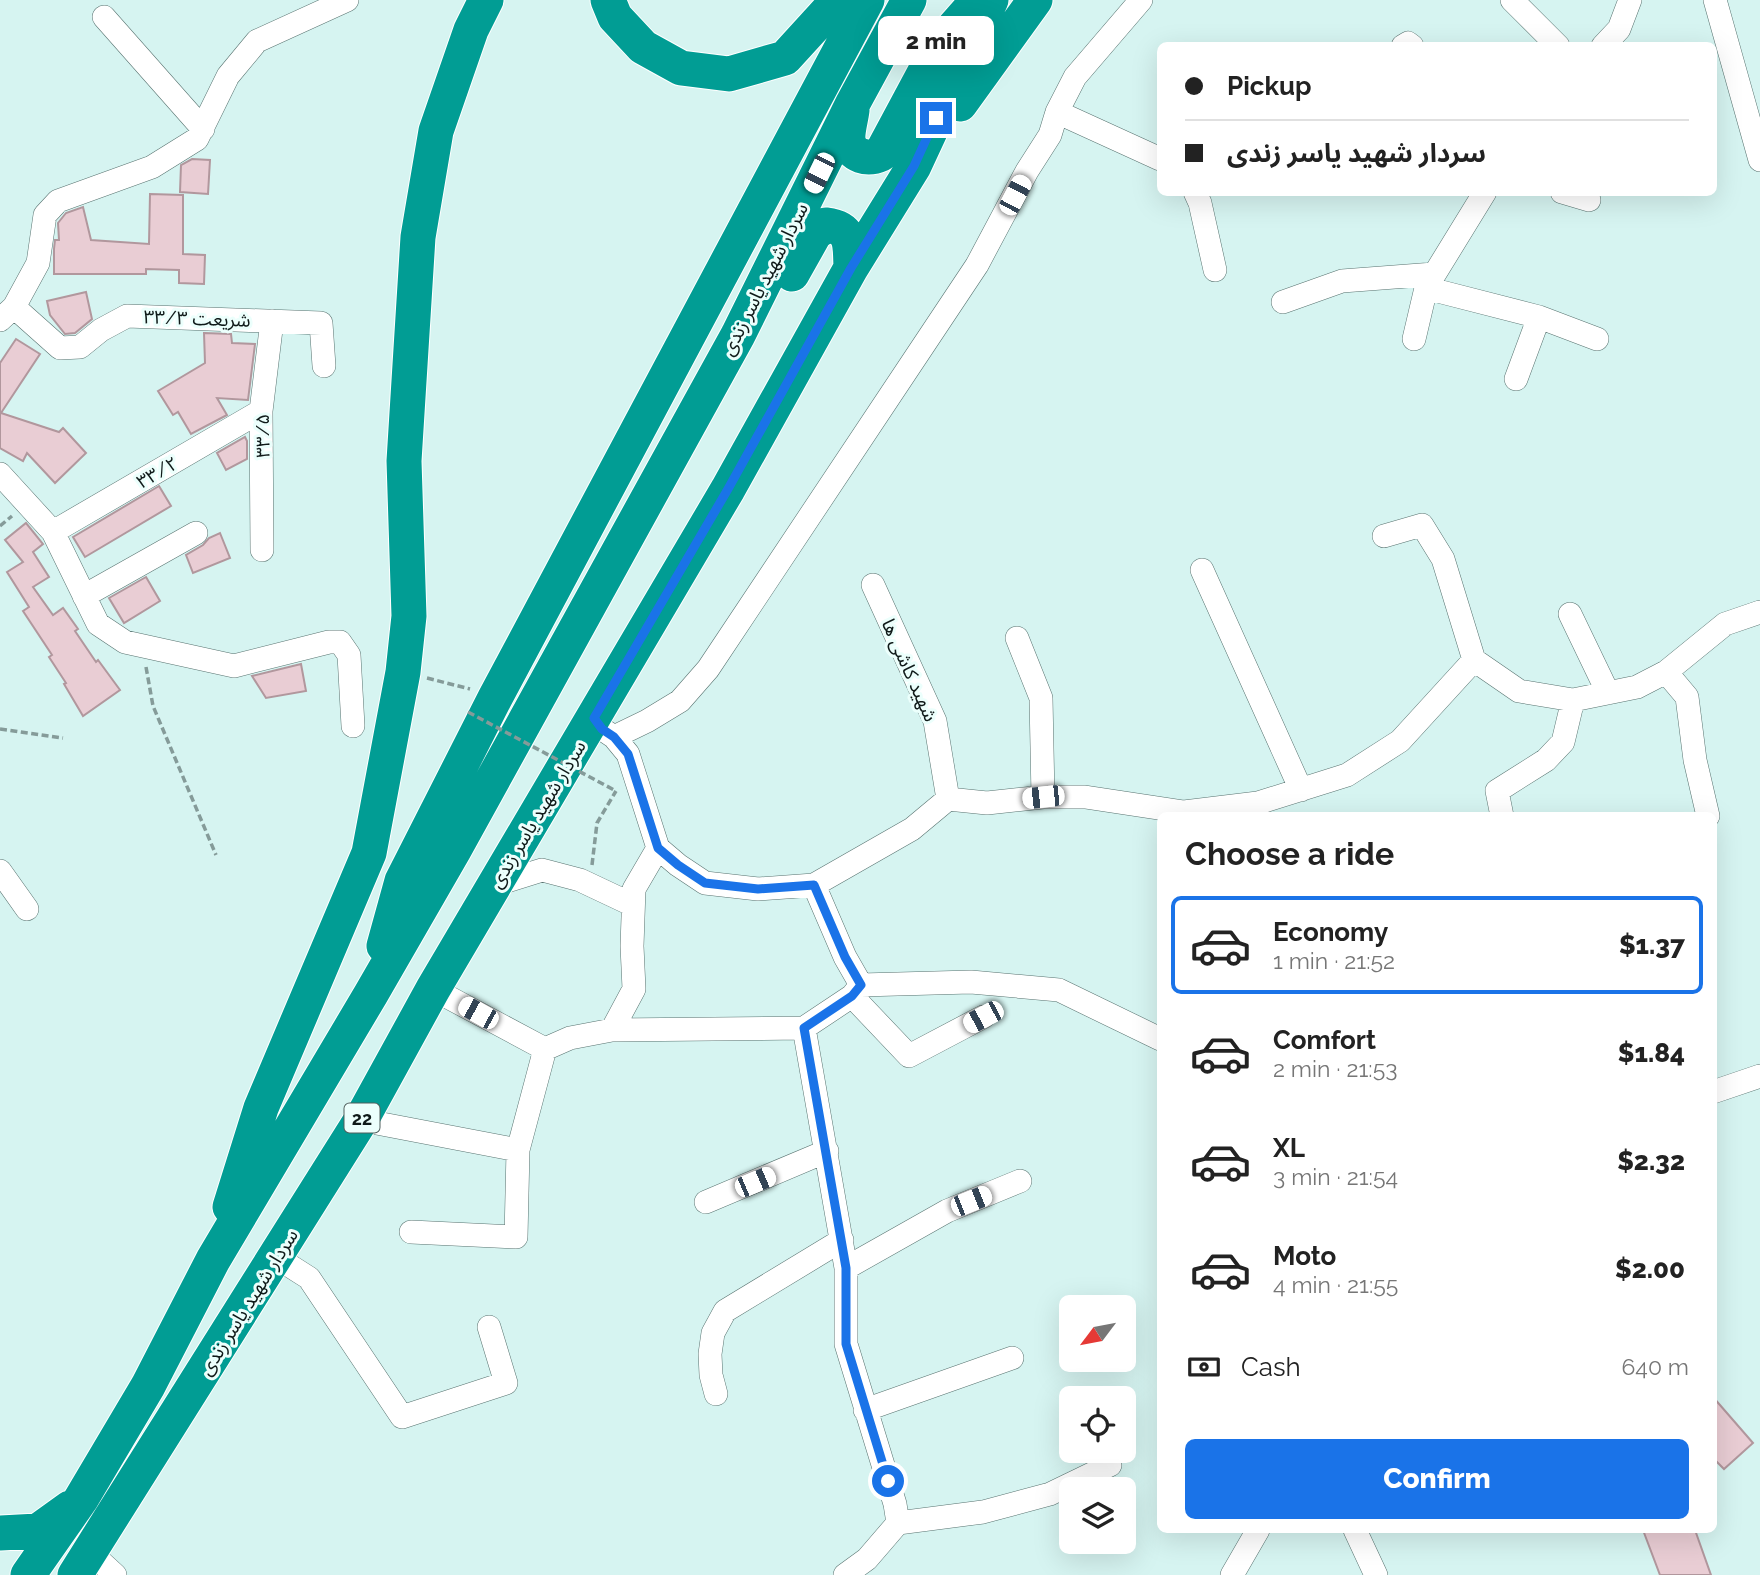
<!DOCTYPE html>
<meta charset="utf-8">
<style>
:root{--surface:#fff;--page:#f6f6f6;--text:#222;--muted:#767676;--line:#e0e0e0;--accent:#1a73e8}
body{margin:0;font-family:Raleway,"Noto Sans Arabic",sans-serif;background:var(--page);color:var(--text);height:100vh;display:flex;flex-direction:column;font-size:26px;white-space:nowrap}
*{box-sizing:border-box;margin:0}
p{font-size:23px;color:var(--muted)}
.icon{flex:none;width:38px;height:38px;fill:none;stroke:currentColor;stroke-width:2;stroke-linecap:round;stroke-linejoin:round}
.map{position:relative;flex:1;overflow:hidden}
.panel{position:absolute;left:1157px;top:812px;width:560px;height:721px;display:flex;flex-direction:column;background:var(--surface);border-radius:10px;box-shadow:0 7px 28px #0002}
.panel>*{flex:none}
.hud{position:absolute;left:1157px;top:42px;width:560px;height:154px;border-radius:10px;box-shadow:0 7px 28px #0002;display:grid;align-content:center;height:154px;padding:0 28px;background:var(--surface)}
.needle{width:46px;rotate:238deg}
.fabs{position:absolute;left:1059px;top:1295px;display:grid;gap:14px}
.fabs a{display:grid;place-items:center;width:77px;height:77px;border-radius:10px;background:var(--surface);box-shadow:0 7px 28px #0002;font-size:35px}
.end{position:absolute;width:32px;height:32px;margin:-16px;border:9px solid #1a73e8;background:#fff;box-shadow:0 0 0 4px #fff}
.from{border-radius:50%}
.bubble{position:absolute;height:49px;border-radius:10px;background:var(--surface);box-shadow:0 7px 28px #0002;font-size:23px;font-weight:800;line-height:49px;text-align:center}
.car{position:absolute;width:21px;height:42px;margin:-21px -10px;border-radius:9px;box-shadow:0 0 5px 2px #0007;background:linear-gradient(#fff 24%,#345 0 40%,#fff 0 76%,#345 0 86%,#fff 0)}
.hud b{display:flex;align-items:center;gap:24px;height:66px;font-size:26px}
.hud b+b{border-top:2px solid var(--line)}
.hud i{width:18px;height:18px;background:var(--text)}
ul{padding:0;list-style:none}
li{display:flex;align-items:center;gap:21px;height:98px;margin:0 14px 10px;padding:0 14px;border:4px solid transparent;border-radius:10px}
li div{flex:1}
li b{display:block;font-size:26px}
li em{font-style:normal;font-weight:800}
li.selected{border-color:var(--accent)}
li>.icon{width:63px;height:63px;stroke-width:1.5}
h2{padding:0 28px;font-size:32px;line-height:84px}
.pay{display:flex;align-items:center;gap:18px;height:77px;padding:0 28px;font-size:26px}
.pay p{margin-inline-start:auto}
.cta{display:flex;gap:14px;margin-top:auto;padding:14px 28px}
.cta a{flex:1;height:80px;border-radius:10px;background:var(--accent);color:#fff;font-size:28px;font-weight:800;line-height:80px;text-align:center}
.map>svg:first-child{display:block}
</style>
<div class="map">
<svg width="1760" height="1575" viewBox="0 0 1760 1575">
<rect width="100%" height="100%" fill="#d6f4f1"/>
<!-- building -->
<path fill="#e9cdd4" stroke="#b1979d" stroke-width="2" d="M192 159 210 160 208 194 180 192 181 165Z
M150 194 183 195V254L205 255 204 284 179 283V270L146 269V274H54V249L55 240H59L58 223 66 213 83 207 91 240 149 244Z
M86 292 92 319 75 333 65 334 50 315 47 301Z
M204 333 231 334 232 343 255 344 248 400 217 398 227 415 191 434 178 412 173 415 158 391 205 363Z
M16 339 40 354 1 413 59 432 63 428 86 453 55 483 27 453 23 461 0 448V363Z
M245 437 247 441V459L226 470 217 453Z
M159 486 171 506 85 557 73 537Z
M26 523 43 544 33 552 49 577 33 587 53 615 63 608 78 629 75 631 96 662 98 660 120 690 83 716 64 684 66 683 49 657 52 655 23 611 29 607 7 572 23 562 5 540Z
M220 533 230 558 193 573 186 555 203 545 209 538Z
M146 577 160 601 124 623 109 598Z
M301 664 306 691 266 698 252 676Z
M1713 1397 1753 1443 1724 1469 1713 1458Z
M1643 1530H1695L1711 1575H1660Z"/>
<g fill="none" stroke-linecap="round" stroke-linejoin="round">
<!-- minor casing -->
<g stroke="#587370" stroke-width="24">
<path id="minor" d="M1512 0 1558 46
M1715 0 1760 160
M104 17 203 129
M1403 46 1408 43 1412 46
M1603 46 1619 29 1630 0
M1057 112 1160 159
M1195 192 1200 203 1215 270
M1562 192 1589 200
M1426 288 1539 317 1597 339
M1283 302 1342 281 1434 274
M14 307 60 348 80 347 101 330 127 316 321 323 324 366
M0 320 14 307 38 263 45 215 58 201 152 167 197 139 228 76 257 41 347 0
M1414 339 1426 288 1485 192
M1516 379 1539 317
M0 474 53 532 98 624 125 642 234 666 329 642H340L349 655 353 726
M53 532 261 411
M1384 536 1422 525 1443 559 1474 660
M262 550 261 411 272 321
M1202 570 1301 790
M873 585 935 721 948 799
M84 596 196 533
M1570 614 1608 693
M1017 638 1041 698 1043 797
M1666 672 1687 697 1695 760 1708 816
M594 718 602 729 614 737 628 754 658 848 678 865 705 883 758 889 814 885 912 829 948 799 987 803 1043 797H1085L1184 812 1258 803 1347 775 1400 741 1474 660 1519 691 1573 700 1637 687 1666 672 1725 624 1760 612
M614 737 647 721 680 701 708 669 977 265 1027 171 1050 135 1057 112 1075 77 1141 0
M1502 816 1497 791 1546 760 1563 742 1573 700
M0 871 27 909
M494 885 542 870 580 880 633 905
M861 985 971 982 1059 990 1160 1039
M433 989 545 1049 570 1038 612 1030 804 1028 846 1268V1344L895 1504 898 1523 867 1559 845 1575
M852 996 909 1056 983 1017
M804 1028 852 996 861 985 845 957 814 885
M612 1030 634 989 632 946 634 889 658 848
M1713 1092 1760 1076
M361 1120 518 1150 516 1237 411 1232
M518 1150 545 1049
M706 1202 827 1151
M276 1257 309 1278 402 1417 506 1383 489 1327
M846 1268 947 1211 1020 1181
M716 1394 711 1375 710 1354 713 1333 725 1311 842 1240
M865 1410 1012 1358
M898 1523 983 1512 1050 1494 1110 1465
M1355 1530 1376 1575
M90 1552 115 1575
M1232 1575 1258 1530"/>
</g>
<!-- highway casing -->
<g stroke="#fff" stroke-width="37">
<path id="highway" d="M608 0 615 17 643 47 681 68 729 74 785 58 838 0
M960 104 1035 0
M852 110C851 119 847 131 848 140 851 157 868 160 881 154L941 42 978 0
M792 274 815 233 826 225C853 228 850 245 851 268
M384 946 402 881 495 698 867 0
M230 1207 261 1108 369 853 403 672 409 616 404 461 418 237 436 131 471 30 486 0
M0 1533 38 1531 70 1508
M28 1575 81 1499 148 1386 213 1260 371 994 454 850 738 335 853 103 909 0
M75 1575 361 1120 433 989 728 489 851 268 914 166 991 0"/>
</g>
<!-- path -->
<path stroke="#859b99" stroke-width="3.5" stroke-dasharray="7 3.5" stroke-linecap="butt" d="M0 526 12 516
M146 667 153 706 216 855
M427 678 470 689
M0 729 63 738
M592 865 597 823 616 791"/>
<!-- minor -->
<use href="#minor" stroke="#fff" stroke-width="23"/>
<!-- highway -->
<use href="#highway" stroke="#019d94" stroke-width="35"/>
<!-- path-bridge -->
<path stroke="#859b99" stroke-width="3.5" stroke-dasharray="7 3.5" stroke-linecap="butt" d="M468 712 616 791"/>
</g>
<g fill="none" stroke-linecap="round" stroke-linejoin="round">
<!-- route -->
<path stroke="#1a73e8" stroke-width="9" d="M888 1481 846 1344V1268L804 1028 852 996 861 985 845 957 814 885 758 889 705 883 678 865 658 848 628 754 614 737 602 729 594 718 728 489 851 268 914 166 936 118"/>
</g>
<g text-anchor="middle" dominant-baseline="central" stroke-width="6" stroke-linejoin="round" paint-order="stroke">
<!-- shield labels -->
<rect fill="#ecfffc" stroke="#515f5d" stroke-width="2" x="344.5" y="1103.5" width="35" height="29" rx="5"/>
<g font-size="18" font-weight="bold" fill="#0f1a19">
<text x="362" y="1118">22</text>
</g>
<!-- street labels -->
<g font-size="19" fill="#0f1a19" stroke="#ecfffc">
<text transform="translate(764 279) rotate(-63)">سردار شهید یاسر زندی</text>
<text transform="translate(197 318) rotate(2)">شریعت ۳۳/۳</text>
<text transform="translate(262 436) rotate(-90)">۳۳/۵</text>
<text transform="translate(157 472) rotate(-30)">۳۳/۲</text>
<text transform="translate(910 670) rotate(66)">شهید کاشی ها</text>
<text transform="translate(537 814) rotate(-59)">سردار شهید یاسر زندی</text>
<text transform="translate(248 1302) rotate(-58)">سردار شهید یاسر زندی</text>
</g>
</g>
</svg>
<div class="fabs">
<a><svg class="needle" viewBox="-14 -14 28 28"><path d="M0-13l5 13h-10z" fill="#e53935"/><path d="M0 13l5-13h-10z" fill="#767676"/></svg></a>
<a><svg class="icon" aria-label="locate" viewBox="0 0 24 24"><circle cx="12" cy="12" r="6"/><path d="M12 2v4M12 18v4M2 12h4M18 12h4"/></svg></a>
<a><svg class="icon" aria-label="layers" viewBox="0 0 24 24"><path d="M12 4l9 5-9 5-9-5zM3 14l9 5 9-5"/></svg></a>
</div>
<i class="end from" style="left:888px;top:1481px"></i>
<i class="end" style="left:936px;top:118px"></i>
<div class="bubble" style="left:878px;top:16px;width:116px">2 min</div>
<i class="car" style="left:819px;top:173px;rotate:206deg"></i>
<i class="car" style="left:1015px;top:195px;rotate:28deg"></i>
<i class="car" style="left:1043px;top:797px;rotate:264deg"></i>
<i class="car" style="left:478px;top:1013px;rotate:299deg"></i>
<i class="car" style="left:983px;top:1017px;rotate:242deg"></i>
<i class="car" style="left:755px;top:1182px;rotate:67deg"></i>
<i class="car" style="left:971px;top:1201px;rotate:68deg"></i>
<div class="hud">
<b><i class="from"></i>Pickup</b>
<b><i></i>سردار شهید یاسر زندی</b>
</div>
<section class="panel">
<h2>Choose a ride</h2>
<ul>
<li class="selected"><svg class="icon" aria-label="car" viewBox="0 0 24 24"><path d="M5 17H2v-5l4-1 3-4h7l3 4 3 1v5h-3M9 17h6M6 11h13"/><circle cx="7" cy="17" r="2"/><circle cx="17" cy="17" r="2"/></svg><div><b>Economy</b><p>1 min · 21:52</p></div><em>$1.37</em></li>
<li><svg class="icon" aria-label="car" viewBox="0 0 24 24"><path d="M5 17H2v-5l4-1 3-4h7l3 4 3 1v5h-3M9 17h6M6 11h13"/><circle cx="7" cy="17" r="2"/><circle cx="17" cy="17" r="2"/></svg><div><b>Comfort</b><p>2 min · 21:53</p></div><em>$1.84</em></li>
<li><svg class="icon" aria-label="car" viewBox="0 0 24 24"><path d="M5 17H2v-5l4-1 3-4h7l3 4 3 1v5h-3M9 17h6M6 11h13"/><circle cx="7" cy="17" r="2"/><circle cx="17" cy="17" r="2"/></svg><div><b>XL</b><p>3 min · 21:54</p></div><em>$2.32</em></li>
<li><svg class="icon" aria-label="car" viewBox="0 0 24 24"><path d="M5 17H2v-5l4-1 3-4h7l3 4 3 1v5h-3M9 17h6M6 11h13"/><circle cx="7" cy="17" r="2"/><circle cx="17" cy="17" r="2"/></svg><div><b>Moto</b><p>4 min · 21:55</p></div><em>$2.00</em></li>
</ul>
<div class="pay"><svg class="icon" aria-label="cash" viewBox="0 0 24 24"><path d="M3 7h18v10H3z"/><circle cx="12" cy="12" r="2"/></svg>Cash<p>640 m</p></div>
<div class="cta"><a>Confirm</a></div>
</section>
</div>
